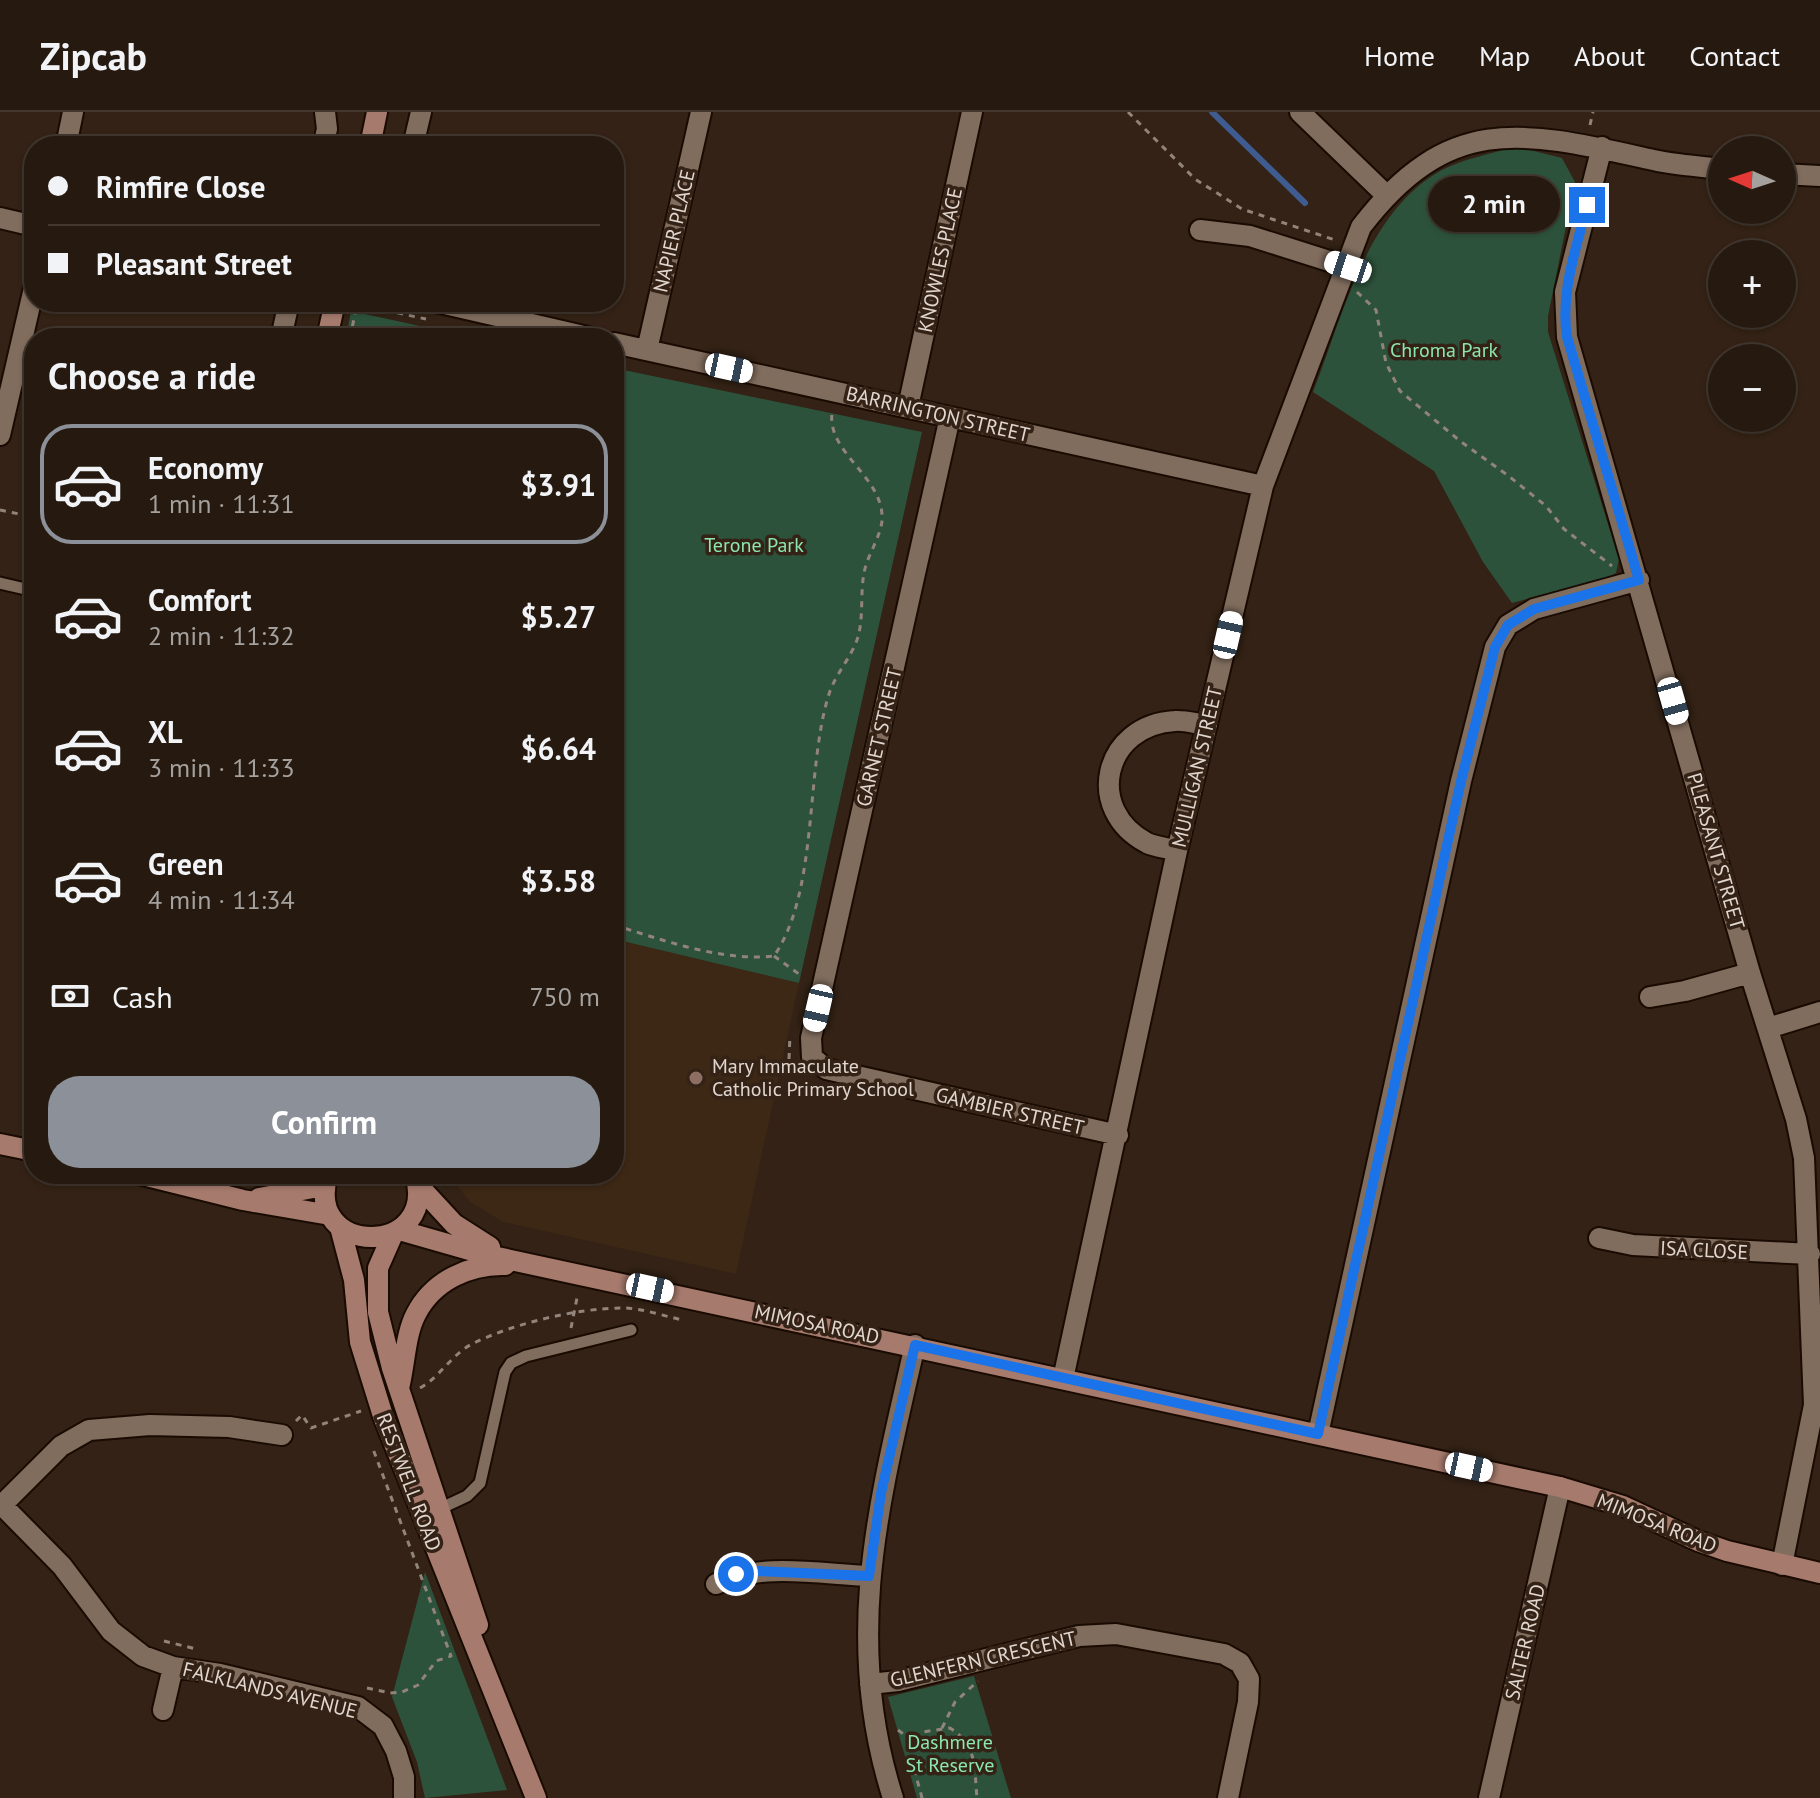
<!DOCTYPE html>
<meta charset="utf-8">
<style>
:root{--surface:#261a10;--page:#2e2319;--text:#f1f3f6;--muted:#a4a19f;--line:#423830;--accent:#8c9099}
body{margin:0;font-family:"PT Sans",sans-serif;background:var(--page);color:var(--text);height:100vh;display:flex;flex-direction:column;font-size:30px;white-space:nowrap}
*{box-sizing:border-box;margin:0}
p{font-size:26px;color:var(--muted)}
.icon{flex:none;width:44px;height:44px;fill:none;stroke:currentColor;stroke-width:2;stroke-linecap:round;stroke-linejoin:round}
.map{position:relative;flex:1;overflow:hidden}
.drawer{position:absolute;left:24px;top:216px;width:600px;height:856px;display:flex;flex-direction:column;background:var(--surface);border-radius:32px;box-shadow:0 2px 6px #0004,0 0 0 2px var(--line)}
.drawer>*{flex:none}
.top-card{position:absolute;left:24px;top:24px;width:600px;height:176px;border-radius:32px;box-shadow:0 2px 6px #0004,0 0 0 2px var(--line);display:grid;align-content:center;height:176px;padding:0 24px;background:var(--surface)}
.needle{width:52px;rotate:273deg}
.fabs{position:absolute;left:1708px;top:24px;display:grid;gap:16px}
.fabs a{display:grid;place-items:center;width:88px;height:88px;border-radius:50%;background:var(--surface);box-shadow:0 2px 6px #0004,0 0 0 2px var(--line);font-size:40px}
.end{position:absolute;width:36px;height:36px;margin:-18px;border:10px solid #1a73e8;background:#fff;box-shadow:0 0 0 4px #fff}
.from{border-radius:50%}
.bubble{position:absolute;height:56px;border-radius:28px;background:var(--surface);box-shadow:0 2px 6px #0004,0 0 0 2px var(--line);font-size:26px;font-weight:600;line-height:56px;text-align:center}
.car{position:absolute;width:24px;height:48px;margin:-24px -12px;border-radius:10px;box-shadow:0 0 6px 2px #0007;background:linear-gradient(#fff 24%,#345 0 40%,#fff 0 76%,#345 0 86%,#fff 0)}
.top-card b{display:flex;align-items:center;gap:28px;height:76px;font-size:30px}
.top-card b+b{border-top:2px solid var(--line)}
.top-card i{width:20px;height:20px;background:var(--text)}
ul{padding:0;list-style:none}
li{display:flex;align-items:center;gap:24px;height:120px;margin:0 16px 12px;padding:0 8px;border:4px solid transparent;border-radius:32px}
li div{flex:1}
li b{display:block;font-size:30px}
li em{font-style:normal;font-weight:600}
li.current{border-color:var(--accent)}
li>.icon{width:72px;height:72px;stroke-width:1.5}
h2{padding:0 24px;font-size:36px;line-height:96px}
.pay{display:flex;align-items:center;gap:20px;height:88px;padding:0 24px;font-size:30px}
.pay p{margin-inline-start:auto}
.button{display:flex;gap:16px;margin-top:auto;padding:16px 24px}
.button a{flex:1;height:92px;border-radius:32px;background:var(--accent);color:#fff;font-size:32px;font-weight:600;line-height:92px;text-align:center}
header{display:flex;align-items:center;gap:48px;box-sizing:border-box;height:112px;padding:0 40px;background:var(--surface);border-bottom:2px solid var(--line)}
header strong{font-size:38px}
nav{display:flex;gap:44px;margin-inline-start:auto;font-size:28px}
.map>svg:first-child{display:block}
</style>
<header>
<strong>Zipcab</strong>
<nav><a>Home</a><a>Map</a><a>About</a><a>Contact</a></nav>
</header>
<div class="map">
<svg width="1820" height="1686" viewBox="0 0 1820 1686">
<rect width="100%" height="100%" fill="#332215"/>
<!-- built -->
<path fill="#3d2715" d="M614 827 799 871 736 1162 503 1110 470 1090 448 1062H614Z"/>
<!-- green -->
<path fill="#2d523b" d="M1507 37H1526L1562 46 1575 70 1548 204V220L1619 447 1616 461 1604 467 1512 491 1483 450 1434 359 1313 280C1342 206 1364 109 1432 64 1454 49 1482 44 1507 37Z
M351 199 475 226H346Z
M614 256 922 320 799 871 614 827Z
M425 1460 507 1678 425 1686 417 1650 392 1585Z
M974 1564 1011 1686H917L888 1585Z"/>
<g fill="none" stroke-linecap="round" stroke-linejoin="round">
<!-- stream -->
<path stroke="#3f5c90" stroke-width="6" d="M1212 0 1305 91"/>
<!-- service casing -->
<g stroke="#1a0b02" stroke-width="15">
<path id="service" d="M0 471 34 479
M435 1399 467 1384 480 1371 505 1260 511 1251 526 1244 631 1218"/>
</g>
<!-- minor casing -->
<g stroke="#1a0b02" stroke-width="24">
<path id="minor" d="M1300 0 1385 82
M66 34 73 0
M323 34 327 17 325 0
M413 34 421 0
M1602 35 1565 180 1567 225 1750 861 1796 1007 1804 1046 1814 1293 1782 1453
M1782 62 1820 64
M0 106 34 114
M1200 118 1250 124 1348 155
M436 190 592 226
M281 226 289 190
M614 231 1263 374
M647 238 701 0
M908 295 972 0
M950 305 811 926 812 945 826 957 1118 1023
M0 323 34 176
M1177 739C1168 736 1156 735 1147 731 1084 698 1103 613 1175 609 1185 608 1197 612 1207 613
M1650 885 1685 879 1750 861
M1768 916 1820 900
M1599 1126 1633 1133 1810 1142
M1063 1267 1177 739 1263 374 1361 115C1449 0 1523 19 1649 47 1673 53 1698 54 1722 57
M1318 1322 1461 669 1495 535 1508 513 1534 497 1639 468
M0 1391 62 1454 111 1519 143 1544 173 1555 220 1562 358 1595 383 1614 396 1639 404 1665V1686
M2 1393 61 1334 89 1318 150 1313 229 1315 282 1323
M716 1472C762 1450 819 1462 869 1464
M870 1572 898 1569 1079 1524 1116 1522 1224 1542 1240 1551 1249 1567 1248 1590 1228 1686
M163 1598 173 1555
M893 1686C842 1527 879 1390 915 1233
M1489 1686 1560 1375"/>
</g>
<!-- secondary casing -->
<g stroke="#1a0b02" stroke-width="24">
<path id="secondary" d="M370 34 377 0
M327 226 335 190
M0 1032 34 1039
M139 1062 243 1088 330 1103
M328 1062C302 1146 440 1146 415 1062
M418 1073 454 1112 490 1135
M259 1086 324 1074
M340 1115 354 1168 360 1230 383 1304 536 1686
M399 1118 483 1142 1560 1375 1623 1394 1698 1429 1727 1439 1820 1461
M393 1122 378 1156V1200L392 1256 478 1513
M399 1276C405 1253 405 1223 416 1202 433 1169 469 1152 505 1153"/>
</g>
<!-- path -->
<path stroke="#92847a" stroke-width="3" stroke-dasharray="6 6" stroke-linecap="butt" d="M1128 0 1195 67 1242 97 1335 128
M1590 13 1593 0
M1357 180 1376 198 1386 251 1400 279 1460 329 1510 365 1546 394 1564 417 1612 454
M350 226 356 197 365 194 426 207
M0 398 34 405
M614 813C663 828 722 850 774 844 819 779 805 658 829 582 835 563 850 547 857 528 864 508 860 482 864 461 867 444 880 426 882 409 885 365 827 342 832 301
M774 844 803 865
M789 947 790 923
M571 1216 578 1181
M420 1276C440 1265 451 1243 472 1232 512 1212 577 1196 622 1196 642 1196 663 1204 683 1208
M296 1309 302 1303 311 1316 361 1299
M164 1529 196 1537
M367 1576 390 1581 402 1580 418 1573 436 1549 451 1544 373 1337
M942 1616 955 1590 978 1569
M898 1618 914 1630
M922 1686C917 1664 904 1638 922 1620L950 1616C978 1633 974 1657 977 1686"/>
<!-- service -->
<use href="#service" stroke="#816d5e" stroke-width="11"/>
<!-- minor -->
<use href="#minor" stroke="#816d5e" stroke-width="20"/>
<!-- secondary -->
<use href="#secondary" stroke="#a67b6d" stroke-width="20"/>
</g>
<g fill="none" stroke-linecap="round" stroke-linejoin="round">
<!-- route -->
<path stroke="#1a73e8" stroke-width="10" d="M736 1462 758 1459 869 1464 881 1381 915 1233 1318 1322 1461 669 1495 535 1508 513 1534 497 1639 468 1567 225C1560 180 1576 138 1587 93"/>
</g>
<!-- markers -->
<circle fill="#8d6e63" stroke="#332215" stroke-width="3" cx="696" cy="966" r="8"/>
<g text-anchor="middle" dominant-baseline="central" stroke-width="7" stroke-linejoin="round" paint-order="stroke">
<!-- street labels -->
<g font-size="20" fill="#e2d7cf" stroke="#332215">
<text transform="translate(674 119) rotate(-77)">NAPIER PLACE</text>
<text transform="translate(940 148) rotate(-78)">KNOWLES PLACE</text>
<text transform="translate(938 302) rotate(13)">BARRINGTON STREET</text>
<text transform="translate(879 625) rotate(-77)">GARNET STREET</text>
<text transform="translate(1197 655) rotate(-77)">MULLIGAN STREET</text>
<text transform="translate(1716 739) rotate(74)">PLEASANT STREET</text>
<text transform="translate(1010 999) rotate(13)">GAMBIER STREET</text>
<text transform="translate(1704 1138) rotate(3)">ISA CLOSE</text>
<text transform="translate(817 1212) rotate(12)">MIMOSA ROAD</text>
<text transform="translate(409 1370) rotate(69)">RESTWELL ROAD</text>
<text transform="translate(1657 1411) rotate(22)">MIMOSA ROAD</text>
<text transform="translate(1525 1530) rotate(-77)">SALTER ROAD</text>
<text transform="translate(983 1547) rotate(-13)">GLENFERN CRESCENT</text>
<text transform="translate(270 1578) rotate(14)">FALKLANDS AVENUE</text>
</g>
<!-- park labels -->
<g font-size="20" fill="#8be7ad" stroke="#332215">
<text x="1444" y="238">Chroma Park</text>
<text x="754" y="433">Terone Park</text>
<text x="950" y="1630">Dashmere<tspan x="950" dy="23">St Reserve</tspan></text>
</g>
<!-- poi labels -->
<g font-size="20" fill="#e2d7cf" stroke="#332215" text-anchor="start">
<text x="712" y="954">Mary Immaculate<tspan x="712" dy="23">Catholic Primary School</tspan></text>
</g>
</g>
</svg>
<div class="fabs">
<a><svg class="needle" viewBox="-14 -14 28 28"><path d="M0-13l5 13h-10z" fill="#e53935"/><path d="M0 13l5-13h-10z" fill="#a4a19f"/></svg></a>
<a>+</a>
<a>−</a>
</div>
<i class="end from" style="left:736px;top:1462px"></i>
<i class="end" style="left:1587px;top:93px"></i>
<div class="bubble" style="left:1428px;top:64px;width:132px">2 min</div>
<i class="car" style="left:1348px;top:155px;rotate:288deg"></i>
<i class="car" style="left:729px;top:256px;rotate:102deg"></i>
<i class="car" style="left:1228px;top:523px;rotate:13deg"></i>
<i class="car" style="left:1673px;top:589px;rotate:164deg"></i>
<i class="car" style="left:818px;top:896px;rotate:193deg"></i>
<i class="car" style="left:650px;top:1176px;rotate:102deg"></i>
<i class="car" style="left:1469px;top:1355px;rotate:102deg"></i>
<div class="top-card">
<b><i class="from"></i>Rimfire Close</b>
<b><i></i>Pleasant Street</b>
</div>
<section class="drawer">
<h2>Choose a ride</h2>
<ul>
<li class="current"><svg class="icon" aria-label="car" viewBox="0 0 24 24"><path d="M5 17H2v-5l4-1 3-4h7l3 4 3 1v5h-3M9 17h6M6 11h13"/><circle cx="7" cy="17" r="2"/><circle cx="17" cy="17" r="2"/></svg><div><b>Economy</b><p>1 min · 11:31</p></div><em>$3.91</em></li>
<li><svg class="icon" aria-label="car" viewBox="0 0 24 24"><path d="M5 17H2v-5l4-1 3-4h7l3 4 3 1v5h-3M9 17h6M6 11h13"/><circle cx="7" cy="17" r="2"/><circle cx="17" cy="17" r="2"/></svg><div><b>Comfort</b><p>2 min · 11:32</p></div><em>$5.27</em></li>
<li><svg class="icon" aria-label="car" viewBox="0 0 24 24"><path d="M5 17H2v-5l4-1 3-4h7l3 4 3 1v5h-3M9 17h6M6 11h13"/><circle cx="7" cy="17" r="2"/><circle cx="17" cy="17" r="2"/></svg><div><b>XL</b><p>3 min · 11:33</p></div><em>$6.64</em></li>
<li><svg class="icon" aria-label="car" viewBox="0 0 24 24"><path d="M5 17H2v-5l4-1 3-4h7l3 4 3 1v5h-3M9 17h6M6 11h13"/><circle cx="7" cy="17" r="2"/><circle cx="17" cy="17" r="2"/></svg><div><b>Green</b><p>4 min · 11:34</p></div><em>$3.58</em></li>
</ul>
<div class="pay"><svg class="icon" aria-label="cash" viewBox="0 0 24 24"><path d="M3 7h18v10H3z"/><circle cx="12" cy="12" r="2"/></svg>Cash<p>750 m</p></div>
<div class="button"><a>Confirm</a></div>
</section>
</div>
